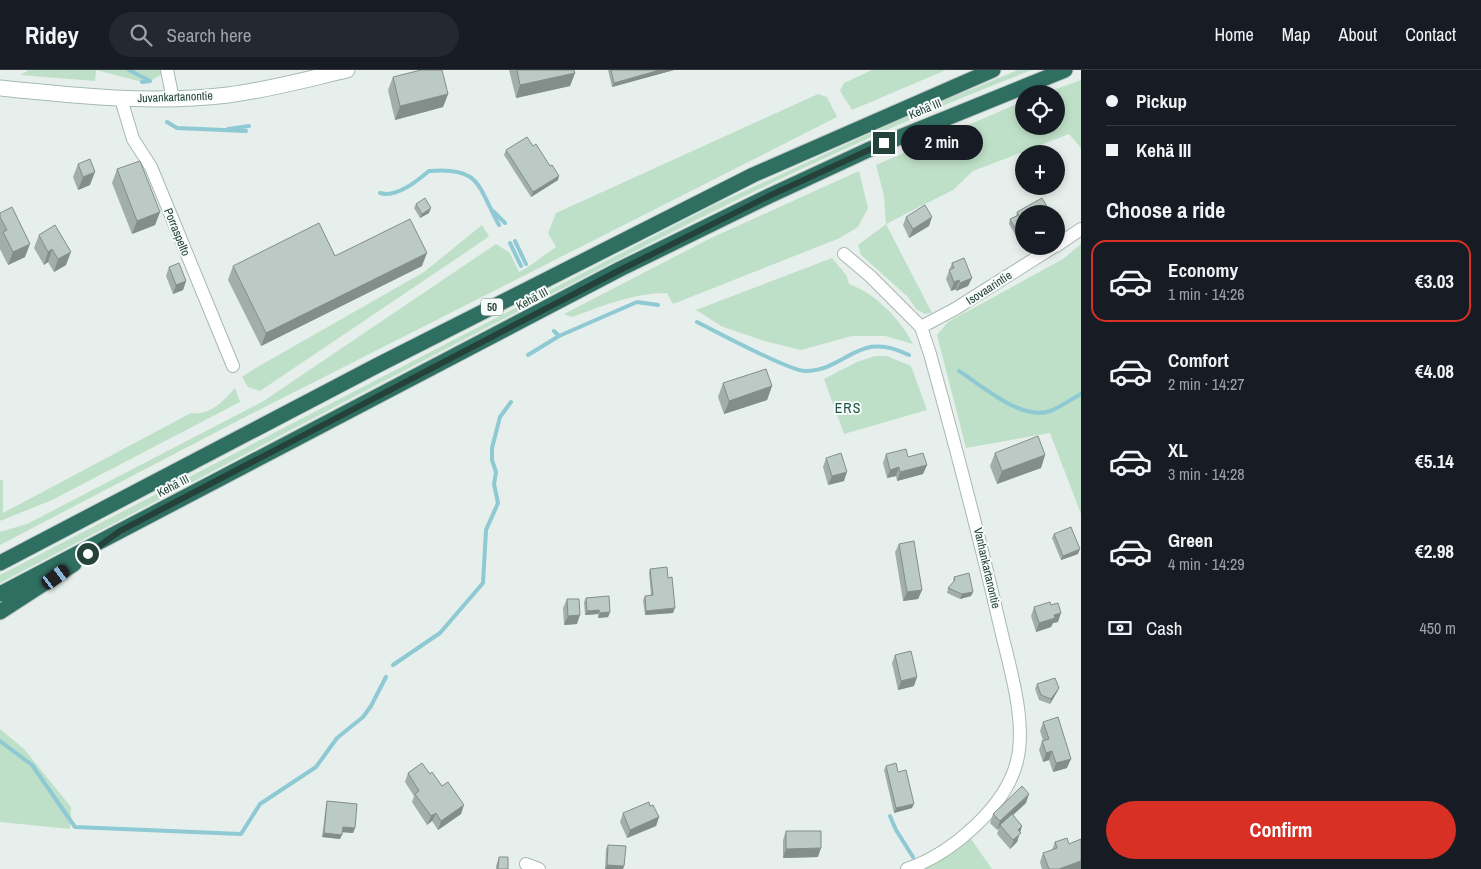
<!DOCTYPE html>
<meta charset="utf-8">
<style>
:root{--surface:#171b24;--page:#242831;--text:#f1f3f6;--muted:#9ea1a6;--line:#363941;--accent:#d93025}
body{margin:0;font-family:"Archivo Narrow",sans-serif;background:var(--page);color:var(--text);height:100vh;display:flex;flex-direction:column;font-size:19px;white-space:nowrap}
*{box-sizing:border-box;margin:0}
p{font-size:16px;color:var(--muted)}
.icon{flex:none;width:28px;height:28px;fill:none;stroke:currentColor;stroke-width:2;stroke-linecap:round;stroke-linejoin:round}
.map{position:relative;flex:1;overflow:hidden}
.side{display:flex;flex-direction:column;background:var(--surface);width:400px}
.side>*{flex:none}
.top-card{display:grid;align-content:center;height:110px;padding:0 25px;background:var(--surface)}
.buttons{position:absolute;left:1015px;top:15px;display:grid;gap:10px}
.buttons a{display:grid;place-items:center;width:50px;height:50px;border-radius:50%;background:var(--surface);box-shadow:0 2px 8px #0003;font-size:25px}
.end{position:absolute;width:22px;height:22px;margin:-11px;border:6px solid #24423a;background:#fff;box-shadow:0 0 0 2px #fff}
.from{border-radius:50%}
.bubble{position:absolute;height:35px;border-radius:18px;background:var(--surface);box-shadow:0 2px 8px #0003;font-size:16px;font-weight:700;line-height:35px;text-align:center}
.car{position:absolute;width:15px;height:30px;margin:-15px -8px;border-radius:6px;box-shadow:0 0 4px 1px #0007;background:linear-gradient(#222 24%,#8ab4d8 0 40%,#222 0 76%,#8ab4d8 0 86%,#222 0)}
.top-card b{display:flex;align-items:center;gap:18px;height:48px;font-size:19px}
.top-card b+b{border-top:1px solid var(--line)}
.top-card i{width:12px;height:12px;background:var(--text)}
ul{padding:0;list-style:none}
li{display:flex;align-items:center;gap:15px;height:82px;margin:0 10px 8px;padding:0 15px;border:2px solid transparent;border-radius:15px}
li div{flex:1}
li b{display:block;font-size:19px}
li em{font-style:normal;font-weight:700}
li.current{border-color:var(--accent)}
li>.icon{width:45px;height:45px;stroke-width:1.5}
h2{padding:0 25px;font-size:22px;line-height:60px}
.pay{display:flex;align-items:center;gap:12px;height:55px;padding:0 25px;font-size:19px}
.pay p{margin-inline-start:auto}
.action{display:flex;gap:10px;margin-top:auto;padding:10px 25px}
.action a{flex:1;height:58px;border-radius:30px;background:var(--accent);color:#fff;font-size:20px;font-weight:700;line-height:58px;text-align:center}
header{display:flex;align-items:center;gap:30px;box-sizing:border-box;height:70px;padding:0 25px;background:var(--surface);border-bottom:1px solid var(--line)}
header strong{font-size:24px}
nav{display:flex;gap:28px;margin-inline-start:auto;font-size:18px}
.search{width:350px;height:45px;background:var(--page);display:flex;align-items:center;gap:12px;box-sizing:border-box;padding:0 18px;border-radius:28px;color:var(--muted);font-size:19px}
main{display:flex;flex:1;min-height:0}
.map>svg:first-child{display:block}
</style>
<header>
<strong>Ridey</strong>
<div class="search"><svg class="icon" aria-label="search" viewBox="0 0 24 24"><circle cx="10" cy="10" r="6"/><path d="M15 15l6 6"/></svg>Search here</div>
<nav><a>Home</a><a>Map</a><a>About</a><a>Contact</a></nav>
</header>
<main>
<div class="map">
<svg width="1081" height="799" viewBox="0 0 1081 799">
<rect width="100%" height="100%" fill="#e6efeb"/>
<!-- green -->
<path fill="#bfe0c8" d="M29 0H163L164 3 150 11 142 12 96 0 95 11 20 5Z
M872 0H946L852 40 840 21 844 13Z
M1018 0H1032C864 64 703 145 544 228 362 322 182 418 0 513V505L712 136 914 43Z
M1081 10V78L1069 64 973 101 953 120 886 154 932 243 925 244 916 239 908 227 861 185 858 175 886 154 884 126 876 95 1024 31V56H1056V24H1042Z
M818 24 827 27 837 47 249 345 0 475V462L27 454 262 332 496 174 510 183 519 202C533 195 543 185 556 177L548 163 556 143Z
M859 101 868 138 858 157 840 168 673 234 667 223C633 223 603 236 572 247L564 244 711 168Z
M482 155 489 166 484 170 260 321 248 317 242 307 254 299 424 202Z
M1081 174V444L1050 363 966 378 937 265 948 252 1063 189Z
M832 188 847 206 849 214C875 223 901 250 913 274L885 266H852L801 280 764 271 721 256 696 240Z
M875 286H887L911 296 927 340 844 364 824 309 857 292Z
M235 318 240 332 52 430 0 451V410H3V443L191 343C210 346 223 331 235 318Z
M0 659 24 679 71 737 70 759 0 752Z
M971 769 992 799H923Z"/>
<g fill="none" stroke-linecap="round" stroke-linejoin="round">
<!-- stream -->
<path stroke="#8ec9d4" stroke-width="4" d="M129 0 150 11 142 12
M167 52 177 58 246 61
M228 59 249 56
M380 123C397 128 417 111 429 101 481 97 477 115 499 155
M493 141 505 153
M515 171 526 194
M510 173 521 196
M697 252C715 261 789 301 805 301 849 300 857 259 909 285
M554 261 559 266 637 232 658 235
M528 285 559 266
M959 301C983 316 1021 351 1050 341 1061 337 1071 329 1081 324
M393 595 440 563 483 513 486 460 498 433 494 414 496 402 492 390V378L500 347 511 332
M0 671 32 695 75 757 241 764 260 734 316 697 337 668 363 647 371 636 386 607
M890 746 896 760 913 787"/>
<!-- street casing -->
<g stroke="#a8b8b2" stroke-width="14">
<path id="street" d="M167 0 173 29
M121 29 133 69 151 97 233 296
M1056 176 1081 159
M844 184 870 206 921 257 930 284C955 374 979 465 1000 556 1009 595 1027 651 1017 691 1006 737 951 784 907 799
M921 257 955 239 1055 176
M526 794 539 799"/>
</g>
<!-- secondary casing -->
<g stroke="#a4bbb3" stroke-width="17">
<path id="secondary" d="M0 18C76 26 152 34 228 25 268 20 308 9 347 0"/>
</g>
<!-- highway casing -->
<g stroke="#c2cac8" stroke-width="17">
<path id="highway" d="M0 493 378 295 753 105 993 0
M0 524 620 199 769 126 868 80 1065 0
M0 542 74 494"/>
</g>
<!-- street -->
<use href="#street" stroke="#fff" stroke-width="12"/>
<!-- secondary -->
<use href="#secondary" stroke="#fff" stroke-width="15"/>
<!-- highway -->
<use href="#highway" stroke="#2f6f62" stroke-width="15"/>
</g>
<!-- wall -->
<path fill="#a1aea9" d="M509 0H574L575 3 570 16 516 28Z
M608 0H674L612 17Z
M393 7 448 24 443 37 395 50 388 20Z
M533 76 559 106 558 110 531 127 504 85 506 80Z
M78 94 90 115 78 120 73 107Z
M117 99 160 142 155 155 132 164 112 113Z
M416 134 429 143 420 148 414 138Z
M1017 142 1051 143V144H1024V162L1016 166 1009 154 1010 149 1016 146Z
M0 143 25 187 8 195 0 179Z
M906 147 929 156 909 168 903 155Z
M55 155 66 195 54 202 48 192 44 195 34 178 39 165Z
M335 186 422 196 261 276 228 210 233 196Z
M952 193 972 208 968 216 956 221V219L951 221 946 209Z
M169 197 186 211 183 220 173 224 166 206Z
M723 313 772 316 767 330 724 344 718 327Z
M995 383 1045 385 1041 398 997 414 990 396Z
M886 384 908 387 927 395 923 404 897 411 896 406 887 408 883 393Z
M826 388 844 411 828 415 823 397Z
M1054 464 1078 484 1061 490 1052 468Z
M899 474 922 520 918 529 903 531 895 482Z
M650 499 673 543 645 545 643 530 645 526 651 525 649 503Z
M954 507 973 522 971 526 960 529 947 523 948 518 953 513V511Z
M586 528 610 542 608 547 598 548V544L585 545 584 532Z
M567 529 577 554 564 555 563 538Z
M1034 537 1058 552 1053 553 1051 557 1036 562 1031 546Z
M895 585 914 616 898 620 892 593Z
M1037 614 1059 618 1057 622 1050 634 1039 630 1035 619Z
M1043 652 1067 698 1053 702 1049 690 1043 692 1039 680 1042 671 1043 670 1040 661Z
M886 696 898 702 912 738 894 743 884 700Z
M408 703 430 704 442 716 461 744 438 760 432 751 427 755 412 732 414 726 405 712Z
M327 731 355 758 353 763 342 762 340 769 322 767 326 735Z
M1026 733 1013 745 1022 756 1017 772 1010 779 997 764 999 758 997 760 990 753 993 744Z
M650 736 659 747 656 756 627 768 620 752 623 743Z
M786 761 818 787 783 788V770Z
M1081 769V799H1042L1040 792 1043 783 1052 780 1055 772 1069 774Z
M608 775 624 796 623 799H605L606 779Z
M499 787 508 799H496V796Z"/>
<!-- shaded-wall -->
<path fill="#838d89" d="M660 0H674L612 17 614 13Z
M575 3 570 16 516 28 520 15Z
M448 24 443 37 395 50 400 36Z
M95 102 90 115 78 120 83 107Z
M559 106 558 110 531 127 533 122Z
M431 138 429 143 420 148 422 144Z
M160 142 155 155 132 164 137 151Z
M932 147 929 156 909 168 913 159Z
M1024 158V162L1016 166 1017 162Z
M30 174 25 187 8 195 13 182Z
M52 179 48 192 44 195 48 182Z
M71 182 66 195 54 202 58 189Z
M427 183 422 196 261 276 266 263Z
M972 208 968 216 956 221 960 213Z
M959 210 956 219 951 221 954 212Z
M186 211 183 220 173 224 176 215Z
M772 316 767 330 724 344 729 331Z
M1045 385 1041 398 997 414 1002 401Z
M927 395 923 404 897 411 900 402Z
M899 397 896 406 887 408 890 400Z
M847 402 844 411 828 415 832 406Z
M1080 479 1078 484 1061 490 1063 486Z
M922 520 918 529 903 531 907 522Z
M973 522 971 526 960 529 962 524Z
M675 538 673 543 645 545 646 541Z
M599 540 598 544 585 545 587 541Z
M610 542 608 547 598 548 600 543Z
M1061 543 1058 552 1053 553 1051 557 1036 562 1039 553 1054 545Z
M580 545 577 554 564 555 568 546Z
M917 607 914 616 898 620 901 611Z
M1059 618 1057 622 1050 634 1051 629Z
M1052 681 1049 690 1043 692 1046 683Z
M1071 689 1067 698 1053 702 1056 693Z
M1029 724 1026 733 1001 756 1000 755 999 758 997 760 1000 751Z
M914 734 912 738 894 743 896 738Z
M464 735 461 744 438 760 441 751Z
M436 743 432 751 427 755 431 746Z
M659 747 656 756 627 768 630 760Z
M1022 756 1017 772 1010 779 1018 760Z
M343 757 355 758 353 763 341 762Z
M324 763 342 765 340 769 322 767Z
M821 778 818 787 783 788 786 779Z
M1081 791V799H1059Z
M607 795 624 796 623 799H605Z"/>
<!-- building -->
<path fill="#bbcac4" stroke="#838d89" d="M421 0H442L448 24 400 36 393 7Z
M517 0H574L575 3 520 15Z
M611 0H660L614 13Z
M527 67 533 76 536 74 550 96 552 95 559 106 533 122 506 80Z
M90 89 95 102 83 107 78 94Z
M140 91 160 142 137 151 117 99Z
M425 128 431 138 422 144 416 134Z
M1042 128 1051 143 1050 144H1024V158L1017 162 1010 149 1019 145 1017 142Z
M925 135 932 147 913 159 906 147Z
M12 137 30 174 13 182 3 162 7 160 0 147V143Z
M410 149 427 183 266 263 233 196 319 153 335 186Z
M55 155 71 182 58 189 52 179 48 182 39 165Z
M964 188 972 208 960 213 959 210 954 212 949 200 954 198 952 193Z
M179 193 186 211 176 215 169 197Z
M766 299 772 316 729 331 723 313Z
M1038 366 1045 385 1002 401 995 383Z
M906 379 908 387 923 383 927 395 900 402 899 397 890 400 886 384Z
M841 383 847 402 832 406 826 388Z
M1071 457 1080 479 1063 486 1054 464Z
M914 471 922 520 907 522 899 474Z
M667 497 668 508 672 507 675 538 646 541 645 526 653 525 650 499Z
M969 503 973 522 962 524 948 518 955 510 954 507Z
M609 526 610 542 600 543 599 540 587 541 586 528Z
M567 529H579L580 545 568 546Z
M1050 532 1051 535 1058 533 1061 543 1054 545 1055 548 1039 553 1034 537Z
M911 581 917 607 901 611 895 585Z
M1055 608 1059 618 1051 629 1041 625 1037 614Z
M1058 647 1071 689 1056 693 1052 681 1046 683 1042 671 1049 669 1043 652Z
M422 693 430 704 432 702 442 716 448 712 464 735 441 751 436 743 431 746 415 724 419 721 408 703Z
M896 693 898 702 906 700 914 734 896 738 886 696Z
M1022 716 1029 724 1000 751 993 744Z
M327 731 357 734 355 758 343 757 342 765 324 763Z
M649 732 650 736 653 735 659 747 630 760 623 743Z
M1012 744 1022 756 1018 760 1021 763 1013 770 1000 755Z
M786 761H821V778L786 779Z
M1067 768 1069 774 1081 769V791L1059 799H1049L1043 783 1057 778 1055 772Z
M608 775 626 776 624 796 607 795Z
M499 787H508V799H498Z"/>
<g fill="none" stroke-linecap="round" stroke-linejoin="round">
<!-- route -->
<path stroke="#24423a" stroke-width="6" d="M88 484 120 461 620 200 769 126 884 73"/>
</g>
<g text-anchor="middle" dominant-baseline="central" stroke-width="4" stroke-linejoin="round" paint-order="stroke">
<!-- shield labels -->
<rect fill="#f7fbf9" stroke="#637a73" stroke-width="1" x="481" y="228.5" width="22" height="17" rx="4"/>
<g font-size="11" font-weight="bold" fill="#24423a">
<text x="492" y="237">50</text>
</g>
<!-- street labels -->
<g font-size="12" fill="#24423a" stroke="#f7fbf9">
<text transform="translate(175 27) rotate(-2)">Juvankartanontie</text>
<text transform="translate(925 39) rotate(-23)">Kehä III</text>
<text transform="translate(177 162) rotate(68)">Porraspelto</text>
<text transform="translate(989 218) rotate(-33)">Isovaarintie</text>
<text transform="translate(532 229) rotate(-28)">Kehä III</text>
<text transform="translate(173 416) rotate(-27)">Kehä III</text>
<text transform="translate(987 498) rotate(77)">Vanhankartanontie</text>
</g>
<!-- neighbourhood labels -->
<g font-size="14" letter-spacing="1" fill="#1f5548" stroke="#f7fbf9">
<text x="848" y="338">ERS</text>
</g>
</g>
</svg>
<div class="buttons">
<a><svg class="icon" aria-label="locate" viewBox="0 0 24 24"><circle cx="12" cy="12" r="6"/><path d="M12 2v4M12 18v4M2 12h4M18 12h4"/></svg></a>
<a>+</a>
<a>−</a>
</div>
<i class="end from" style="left:88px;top:484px"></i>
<i class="end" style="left:884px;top:73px"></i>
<div class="bubble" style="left:901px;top:55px;width:82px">2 min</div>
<i class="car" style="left:56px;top:507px;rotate:54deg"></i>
</div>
<section class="side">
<div class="top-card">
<b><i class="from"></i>Pickup</b>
<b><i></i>Kehä III</b>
</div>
<h2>Choose a ride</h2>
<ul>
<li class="current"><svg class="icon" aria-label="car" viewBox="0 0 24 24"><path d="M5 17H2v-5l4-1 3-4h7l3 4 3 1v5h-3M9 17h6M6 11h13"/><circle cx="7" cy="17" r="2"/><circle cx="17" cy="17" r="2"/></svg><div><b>Economy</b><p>1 min · 14:26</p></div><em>€3.03</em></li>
<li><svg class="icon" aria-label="car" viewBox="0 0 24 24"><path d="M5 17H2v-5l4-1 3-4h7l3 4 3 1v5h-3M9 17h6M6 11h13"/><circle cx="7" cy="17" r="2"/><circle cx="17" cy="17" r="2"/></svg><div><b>Comfort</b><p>2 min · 14:27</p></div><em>€4.08</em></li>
<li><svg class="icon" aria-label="car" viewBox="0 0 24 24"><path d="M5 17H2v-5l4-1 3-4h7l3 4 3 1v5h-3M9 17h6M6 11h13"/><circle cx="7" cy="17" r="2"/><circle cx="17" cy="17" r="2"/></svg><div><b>XL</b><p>3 min · 14:28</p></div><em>€5.14</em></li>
<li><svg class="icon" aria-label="car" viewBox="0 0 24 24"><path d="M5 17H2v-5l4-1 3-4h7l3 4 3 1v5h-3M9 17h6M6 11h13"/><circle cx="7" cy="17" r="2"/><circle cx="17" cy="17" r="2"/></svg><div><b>Green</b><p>4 min · 14:29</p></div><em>€2.98</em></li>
</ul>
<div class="pay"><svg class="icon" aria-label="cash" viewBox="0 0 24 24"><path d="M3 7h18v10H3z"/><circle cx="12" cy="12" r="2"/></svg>Cash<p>450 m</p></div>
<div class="action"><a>Confirm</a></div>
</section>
</main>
